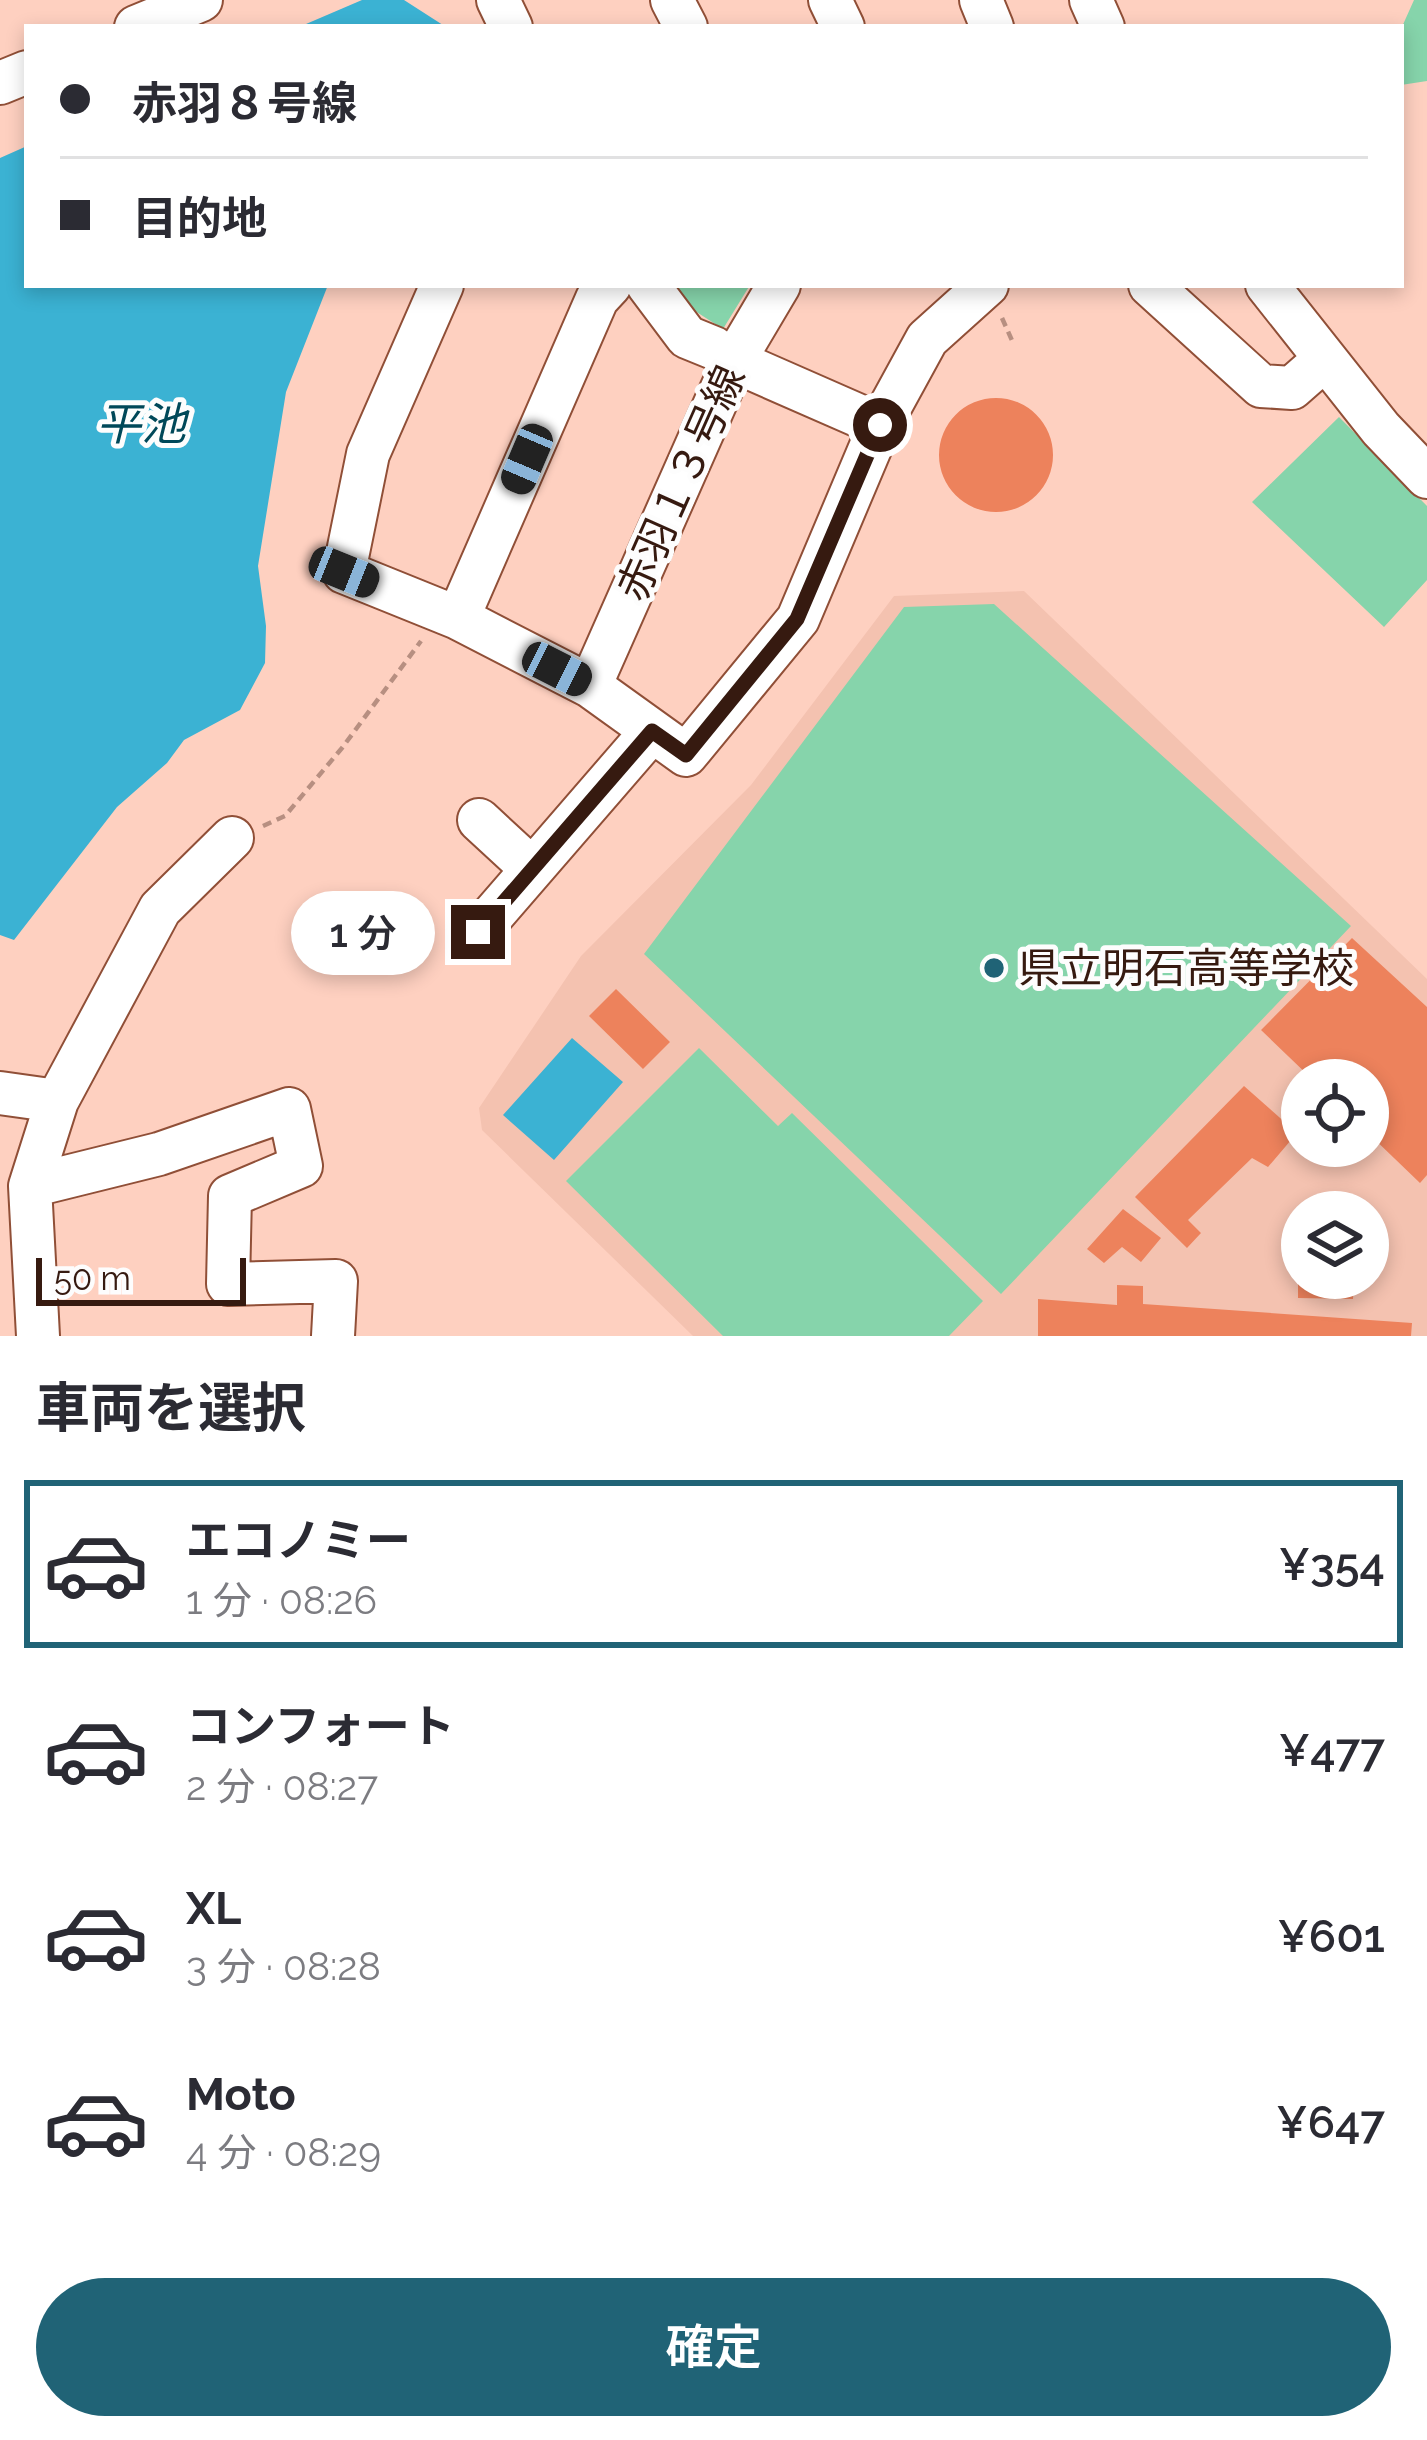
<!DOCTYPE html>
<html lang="ja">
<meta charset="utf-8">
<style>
:root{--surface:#fff;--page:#f2f2f3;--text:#2b2b33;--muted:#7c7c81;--line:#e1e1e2;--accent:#206376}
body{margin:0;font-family:Raleway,"Noto Sans JP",sans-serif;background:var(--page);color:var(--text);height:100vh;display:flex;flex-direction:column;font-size:45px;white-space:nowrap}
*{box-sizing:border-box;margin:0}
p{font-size:39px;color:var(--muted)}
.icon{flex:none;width:66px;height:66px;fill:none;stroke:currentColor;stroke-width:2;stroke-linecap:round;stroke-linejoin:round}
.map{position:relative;height:1336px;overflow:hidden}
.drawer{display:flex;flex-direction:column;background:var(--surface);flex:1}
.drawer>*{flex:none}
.top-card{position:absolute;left:24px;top:24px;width:1380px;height:264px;border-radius:0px;box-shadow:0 6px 18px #0003;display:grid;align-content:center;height:264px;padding:0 36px;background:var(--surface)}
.buttons{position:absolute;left:1281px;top:1059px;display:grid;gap:24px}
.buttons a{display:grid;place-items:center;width:108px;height:108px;border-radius:50%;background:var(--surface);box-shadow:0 6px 18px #0003;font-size:60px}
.scale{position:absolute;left:36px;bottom:30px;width:210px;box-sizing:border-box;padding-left:12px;border:6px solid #361a10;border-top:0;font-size:33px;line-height:42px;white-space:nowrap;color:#361a10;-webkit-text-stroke:9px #fdfdfd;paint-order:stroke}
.end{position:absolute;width:54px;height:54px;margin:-27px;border:15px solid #361a10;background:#fff;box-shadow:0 0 0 6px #fff}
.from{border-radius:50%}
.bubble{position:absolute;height:84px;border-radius:42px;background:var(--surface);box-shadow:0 6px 18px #0003;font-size:39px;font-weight:600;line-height:84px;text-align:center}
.car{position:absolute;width:36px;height:72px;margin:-36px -18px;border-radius:15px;box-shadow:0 0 9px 3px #0007;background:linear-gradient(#222 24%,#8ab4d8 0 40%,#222 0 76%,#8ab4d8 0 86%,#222 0)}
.top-card b{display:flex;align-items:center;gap:42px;height:114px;font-size:45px}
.top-card b+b{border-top:3px solid var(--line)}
.top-card i{width:30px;height:30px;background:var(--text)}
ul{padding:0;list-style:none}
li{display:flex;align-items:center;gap:36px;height:168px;margin:0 24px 18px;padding:0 12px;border:6px solid transparent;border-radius:0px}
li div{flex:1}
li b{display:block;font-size:45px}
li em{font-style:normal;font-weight:600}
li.selected{border-color:var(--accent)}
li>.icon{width:108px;height:108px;stroke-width:1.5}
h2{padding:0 36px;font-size:54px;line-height:144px}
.primary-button{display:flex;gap:24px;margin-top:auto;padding:24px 36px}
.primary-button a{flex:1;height:138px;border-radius:72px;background:var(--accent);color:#fff;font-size:48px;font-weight:600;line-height:138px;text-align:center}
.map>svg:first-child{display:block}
</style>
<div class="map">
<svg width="1427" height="1336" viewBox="0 0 1427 1336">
<rect width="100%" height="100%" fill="#fed0c0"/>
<!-- built -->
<path fill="#f4c2b0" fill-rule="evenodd" d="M1024 591 1427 979V1336H693L482 1130 479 1108 581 956 751 785 894 596ZM1302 1080H1368V1146H1302ZM1302 1212H1368V1278H1302Z"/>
<!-- green -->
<path fill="#86d4ab" d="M1414 0H1427V81L1401 85V29Z
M673 285H750L723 329 681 302Z
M1339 417 1427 506V580L1384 627 1252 502Z
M994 604 1351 926 1001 1294 644 954 904 607Z
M699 1048 778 1126 792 1113 983 1301 949 1336H723L566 1181Z"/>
<!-- water -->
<path fill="#3bb2d3" d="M362 0H404L446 27H299Z
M27 146V285H328L286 392 258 566 266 626 265 663 240 710 184 740 167 763 117 807 14 940 0 935V158Z
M572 1038 623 1082 554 1160 503 1115Z"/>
<!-- building -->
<path fill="#ed825c" d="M939 455a57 57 0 1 1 114 0a57 57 0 1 1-114 0Z
M1352 938 1427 1007V1175L1420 1183 1368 1133V1080H1313L1261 1030Z
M616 989 670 1042 643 1069 589 1016Z
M1244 1086 1297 1133 1268 1167 1252 1158 1188 1220 1201 1233 1187 1248 1135 1197Z
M1123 1209 1161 1238 1141 1262 1122 1247 1104 1263 1087 1249Z
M1298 1278H1354L1353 1299 1298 1298Z
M1117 1285 1143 1286V1304L1412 1323 1411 1336H1038V1299L1117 1305Z"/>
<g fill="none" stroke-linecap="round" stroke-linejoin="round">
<!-- minor casing -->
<g stroke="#904f37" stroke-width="46">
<path id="minor" d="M498 0 511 27
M672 0 686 27
M830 0 843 27
M981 0 992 27
M1091 0 1103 27
M136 27 201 0
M0 83 27 72
M442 285 368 454 344 572 458 618 590 686 686 755 798 619 880 425 927 339 987 285
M648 285 687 337 714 348 734 361 880 425
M1150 285 1261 386 1292 388 1325 359
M1267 285 1381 429 1427 477
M458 618 597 299 610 285
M590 686 734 361 779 285
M479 820 532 869
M478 932 652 731
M0 1093 57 1101
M30 1186 159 1154 289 1109 301 1166 230 1196 228 1284 336 1281 333 1336
M38 1336 30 1186 57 1101 160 909 232 838"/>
</g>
<!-- path -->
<path stroke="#b78f81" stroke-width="4.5" stroke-dasharray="9 6" stroke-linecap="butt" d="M1002 318 1014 345
M263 826 285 816 342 748 421 641"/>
<!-- minor -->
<use href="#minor" stroke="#fff" stroke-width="42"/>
</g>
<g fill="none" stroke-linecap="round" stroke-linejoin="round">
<!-- route -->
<path stroke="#361a10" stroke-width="15" d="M478 932 652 731 686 755 797 619 880 425"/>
</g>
<!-- markers -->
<circle fill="#206376" stroke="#fdfdfd" stroke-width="4.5" cx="994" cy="968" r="12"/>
<g text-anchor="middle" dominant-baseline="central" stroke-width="10" stroke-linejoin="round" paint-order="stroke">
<!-- street labels -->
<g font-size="42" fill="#361a10" stroke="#fdfdfd">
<text transform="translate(681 483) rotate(-66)">赤羽１３号線</text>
</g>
<!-- poi labels -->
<g font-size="42" fill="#361a10" stroke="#fdfdfd" text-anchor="start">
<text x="1018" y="968">県立明石高等学校</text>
</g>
<!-- water labels -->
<g font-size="45" font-style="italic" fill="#004859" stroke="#fdfdfd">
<text x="141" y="424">平池</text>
</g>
</g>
</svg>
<div class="buttons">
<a><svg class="icon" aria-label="locate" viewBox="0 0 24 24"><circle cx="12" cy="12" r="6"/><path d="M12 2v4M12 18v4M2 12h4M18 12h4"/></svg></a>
<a><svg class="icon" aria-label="layers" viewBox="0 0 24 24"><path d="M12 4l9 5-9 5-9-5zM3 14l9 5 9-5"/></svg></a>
</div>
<div class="scale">50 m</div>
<i class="end from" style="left:880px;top:425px"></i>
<i class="end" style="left:478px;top:932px"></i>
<div class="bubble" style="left:291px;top:891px;width:144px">1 分</div>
<i class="car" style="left:527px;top:459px;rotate:203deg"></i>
<i class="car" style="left:344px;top:572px;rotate:112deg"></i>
<i class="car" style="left:557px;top:669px;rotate:117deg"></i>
<div class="top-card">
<b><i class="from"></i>赤羽８号線</b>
<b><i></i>目的地</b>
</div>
</div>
<section class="drawer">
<h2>車両を選択</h2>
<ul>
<li class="selected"><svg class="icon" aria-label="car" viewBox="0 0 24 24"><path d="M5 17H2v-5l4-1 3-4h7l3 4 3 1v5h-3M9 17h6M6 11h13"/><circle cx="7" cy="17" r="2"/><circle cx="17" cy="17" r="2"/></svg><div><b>エコノミー</b><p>1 分 · 08:26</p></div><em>¥354</em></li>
<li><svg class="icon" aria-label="car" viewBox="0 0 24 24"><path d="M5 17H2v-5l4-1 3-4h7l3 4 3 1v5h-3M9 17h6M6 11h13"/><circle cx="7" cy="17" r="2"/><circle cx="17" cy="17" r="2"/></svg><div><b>コンフォート</b><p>2 分 · 08:27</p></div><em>¥477</em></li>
<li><svg class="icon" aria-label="car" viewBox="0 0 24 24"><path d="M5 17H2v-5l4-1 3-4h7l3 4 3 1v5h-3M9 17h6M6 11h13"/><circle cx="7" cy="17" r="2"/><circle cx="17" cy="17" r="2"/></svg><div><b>XL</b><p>3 分 · 08:28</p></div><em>¥601</em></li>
<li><svg class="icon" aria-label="car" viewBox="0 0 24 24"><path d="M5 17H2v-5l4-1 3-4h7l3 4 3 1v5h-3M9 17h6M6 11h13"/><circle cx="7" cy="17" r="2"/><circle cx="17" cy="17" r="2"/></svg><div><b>Moto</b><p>4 分 · 08:29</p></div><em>¥647</em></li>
</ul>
<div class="primary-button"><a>確定</a></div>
</section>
